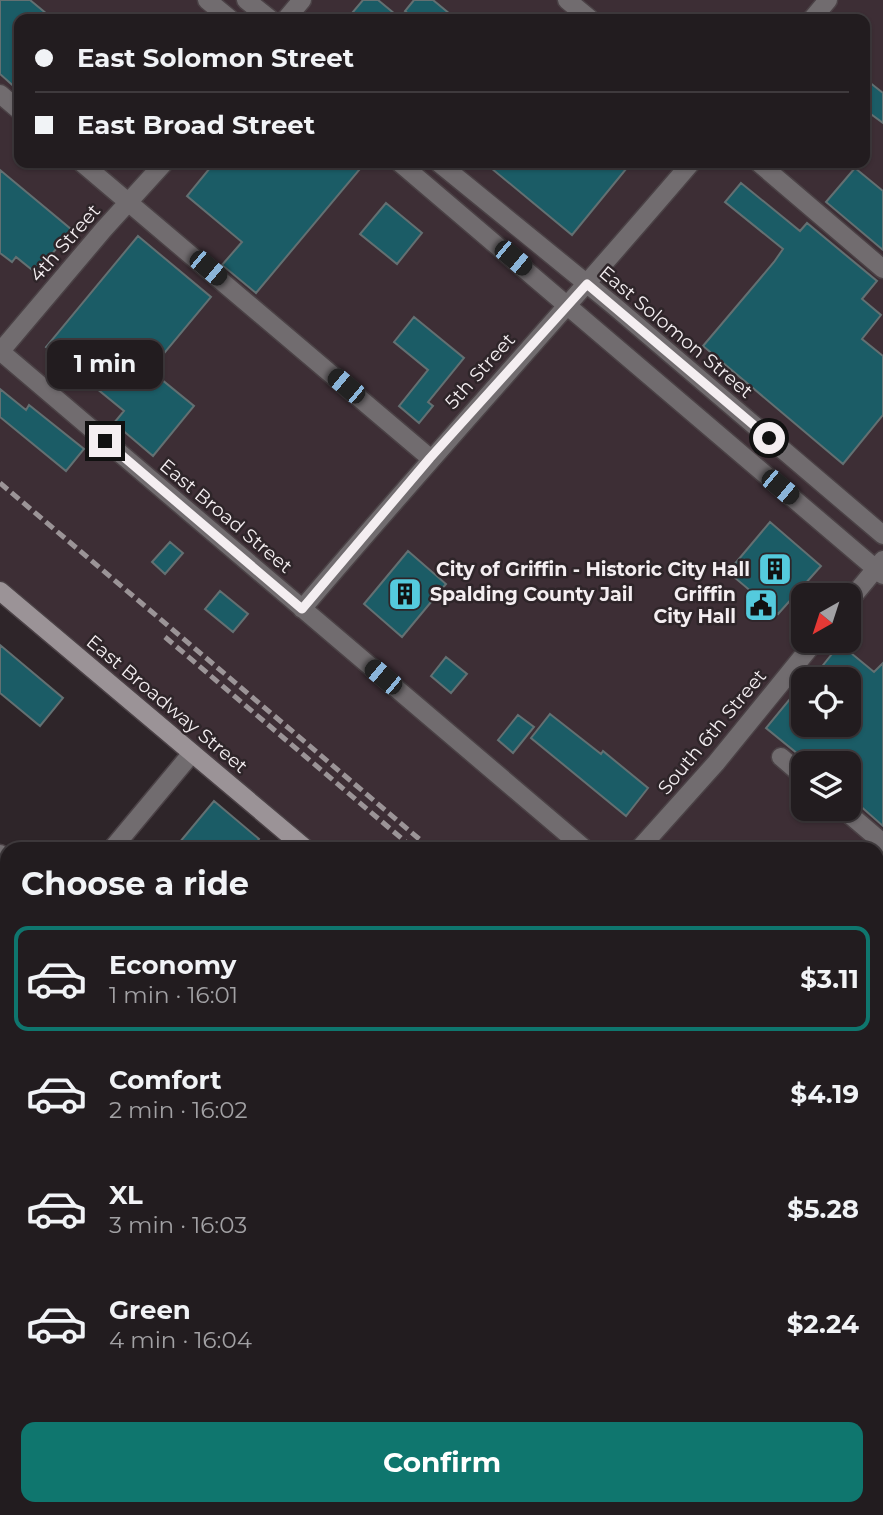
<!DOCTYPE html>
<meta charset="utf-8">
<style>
:root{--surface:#221c1f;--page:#2a2528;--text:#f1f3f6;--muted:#a2a1a4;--line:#3f3a3d;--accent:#0f766e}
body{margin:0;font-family:Montserrat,sans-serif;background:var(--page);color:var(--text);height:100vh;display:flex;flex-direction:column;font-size:26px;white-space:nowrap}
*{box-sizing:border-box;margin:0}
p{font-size:23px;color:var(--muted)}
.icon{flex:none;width:38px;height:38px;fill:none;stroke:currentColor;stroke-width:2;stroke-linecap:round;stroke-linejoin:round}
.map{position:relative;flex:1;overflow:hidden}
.sheet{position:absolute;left:0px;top:842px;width:884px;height:674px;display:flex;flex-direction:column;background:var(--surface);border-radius:21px 21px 0 0;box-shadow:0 2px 5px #0004,0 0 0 2px var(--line)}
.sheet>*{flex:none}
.banner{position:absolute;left:14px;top:14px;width:856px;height:154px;border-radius:14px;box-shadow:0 2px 5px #0004,0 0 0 2px var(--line);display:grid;align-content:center;height:154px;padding:0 21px;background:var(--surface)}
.needle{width:46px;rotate:219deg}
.buttons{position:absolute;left:791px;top:583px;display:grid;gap:14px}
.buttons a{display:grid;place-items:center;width:70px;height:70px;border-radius:14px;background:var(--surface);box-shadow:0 2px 5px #0004,0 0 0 2px var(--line);font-size:35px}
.end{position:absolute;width:32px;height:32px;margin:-16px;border:9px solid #f4eef1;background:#111;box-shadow:0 0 0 4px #111}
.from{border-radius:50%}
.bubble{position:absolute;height:49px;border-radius:14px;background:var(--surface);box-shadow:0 2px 5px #0004,0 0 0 2px var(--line);font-size:23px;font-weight:700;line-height:49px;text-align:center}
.car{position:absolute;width:21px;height:42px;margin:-21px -10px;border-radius:9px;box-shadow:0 0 5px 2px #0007;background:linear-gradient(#222 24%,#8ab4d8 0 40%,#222 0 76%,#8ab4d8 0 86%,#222 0)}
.banner b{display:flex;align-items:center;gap:24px;height:66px;font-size:26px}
.banner b+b{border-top:2px solid var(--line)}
.banner i{width:18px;height:18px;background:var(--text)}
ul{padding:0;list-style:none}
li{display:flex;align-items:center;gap:21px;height:105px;margin:0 14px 10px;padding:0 7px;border:4px solid transparent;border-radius:14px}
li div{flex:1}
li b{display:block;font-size:26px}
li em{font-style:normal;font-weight:700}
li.active{border-color:var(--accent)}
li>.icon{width:63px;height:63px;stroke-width:1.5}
h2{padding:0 21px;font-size:32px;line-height:84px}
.cta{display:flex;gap:14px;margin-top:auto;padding:14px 21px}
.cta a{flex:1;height:80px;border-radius:14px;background:var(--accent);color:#fff;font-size:28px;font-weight:700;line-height:80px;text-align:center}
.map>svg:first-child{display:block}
</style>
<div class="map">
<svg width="883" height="1515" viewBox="0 0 883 1515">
<rect width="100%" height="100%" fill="#2e2529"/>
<!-- built -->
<path fill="#3d2e35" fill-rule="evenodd" d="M0 0H883V1515H448L440 1509 877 1508V849H306L0 589ZM19 19H864V163H19ZM803 595H849V640H803ZM803 679H849V724H803ZM803 763H849V808H803Z
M253 1508H331V1509L325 1515H247Z"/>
<!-- building -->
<path fill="#1b5c66" stroke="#637072" stroke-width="2" d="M0 0H30L53 19H19V91L0 74Z
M363 0H378L401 19H347Z
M414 0H433L456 19H415L405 11Z
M864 78 883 93V123L864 109Z
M214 163H352L360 169 256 293 222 265 242 242 187 196Z
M485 163H631L572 235Z
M855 168 883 191V250L826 202Z
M0 170 72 230 36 273 16 257 12 262 0 253Z
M741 183 800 231 807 223 877 281 862 299 881 315 862 339 883 356V415L843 464 703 346 774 262 783 249 725 202Z
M386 203 422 233 397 264 360 234Z
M138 236 211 297 150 370 194 406 153 456 114 423 124 411 46 347Z
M414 317 464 358 428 402 433 406 419 423 399 406 428 370 394 342Z
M0 389 26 410 29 405 84 449 66 471 0 417Z
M770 522 821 566 778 614 728 572Z
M170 542 183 553 165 574 152 562Z
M408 551 446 584 402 637 364 604Z
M220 591 248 614 233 632 205 609Z
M840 644 874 672 883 663V826L849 796V763H809L766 728 803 683V724H849V679H812Z
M0 645 63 698 40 726 0 693Z
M446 657 467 674 451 693 431 676Z
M550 714 601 754 603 751 648 788 626 816 531 738Z
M518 715 534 727 513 753 498 740Z
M214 801 259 839 252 849H174Z"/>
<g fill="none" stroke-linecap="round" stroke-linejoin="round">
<!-- minor casing -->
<g stroke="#4a4145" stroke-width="21">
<path id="minor" d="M207 0 230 19
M246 0 270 19
M567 0 590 19
M286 19 302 0
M812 19 828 0
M0 94 19 110
M82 163 430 458
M400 163 883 575
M439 163 613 305 883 535
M759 163 883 269
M0 351 585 849
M0 352 104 229 164 163
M849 601 883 560
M302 609C430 458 563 313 691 163
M781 757 803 776
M842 808 883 843
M112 849 192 753
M639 849 716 763 816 640
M0 854 7 860
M0 981 7 972
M877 1100 883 1106
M0 1139 7 1145
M877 1332 883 1337
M0 1426 7 1432
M98 1508 105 1515
M435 1508 443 1515
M771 1508 779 1515
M70 1515 76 1508"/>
</g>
<!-- tertiary casing -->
<g stroke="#4a4145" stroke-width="21">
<path id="tertiary" d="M583 1515 589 1508
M632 1515 638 1508"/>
</g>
<!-- secondary casing -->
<g stroke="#4a4145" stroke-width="21">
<path id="secondary" d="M0 591 306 849
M877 1168 883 1161
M877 1225 883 1218"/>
</g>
<!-- minor -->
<use href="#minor" stroke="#716c6f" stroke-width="18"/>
<!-- tertiary -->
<use href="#tertiary" stroke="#716c6f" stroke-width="18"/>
<!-- secondary -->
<use href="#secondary" stroke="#9b9397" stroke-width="18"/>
<!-- rail -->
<path stroke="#9b9497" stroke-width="5" stroke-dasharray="10 5" stroke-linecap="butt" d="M0 483 431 849
M165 637 414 849
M877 1231 883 1236
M877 1245 883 1250"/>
</g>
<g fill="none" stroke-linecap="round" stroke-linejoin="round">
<!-- route -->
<path stroke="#f4eef1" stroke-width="9" d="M105 441 302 609 430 458 587 284 769 438"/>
</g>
<!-- icons -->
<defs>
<g id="building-square" transform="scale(1.75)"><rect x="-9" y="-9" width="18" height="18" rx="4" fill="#54cadd" stroke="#2e2529"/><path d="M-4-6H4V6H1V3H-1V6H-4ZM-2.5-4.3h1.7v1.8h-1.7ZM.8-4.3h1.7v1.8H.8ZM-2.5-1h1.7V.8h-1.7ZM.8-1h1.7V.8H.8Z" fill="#111"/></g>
<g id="civic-square" transform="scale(1.75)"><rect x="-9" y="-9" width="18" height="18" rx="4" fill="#54cadd" stroke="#2e2529"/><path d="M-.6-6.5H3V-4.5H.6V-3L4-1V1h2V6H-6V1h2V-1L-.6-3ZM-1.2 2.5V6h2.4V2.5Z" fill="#111"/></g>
</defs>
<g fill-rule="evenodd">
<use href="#building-square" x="775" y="569"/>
<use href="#building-square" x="405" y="594"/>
<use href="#civic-square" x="761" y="605"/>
</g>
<g text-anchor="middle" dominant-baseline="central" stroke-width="5" stroke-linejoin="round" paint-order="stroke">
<!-- street labels -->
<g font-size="19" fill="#f4eef1" stroke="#2e2529">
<text transform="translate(65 243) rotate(-49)">4th Street</text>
<text transform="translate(676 332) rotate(40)">East Solomon Street</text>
<text transform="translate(480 371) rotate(-48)">5th Street</text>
<text transform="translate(226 516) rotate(40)">East Broad Street</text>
<text transform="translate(167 704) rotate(40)">East Broadway Street</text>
<text transform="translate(712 732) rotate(-50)">South 6th Street</text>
</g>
<!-- poi labels -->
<g font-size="19" font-weight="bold" fill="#f4eef1" stroke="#2e2529" text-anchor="end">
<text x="750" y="569">City of Griffin - Historic City Hall</text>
<text x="430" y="594" text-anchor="start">Spalding County Jail</text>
<text x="736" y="594">Griffin<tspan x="736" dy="22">City Hall</tspan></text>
</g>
</g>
</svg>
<div class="buttons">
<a><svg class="needle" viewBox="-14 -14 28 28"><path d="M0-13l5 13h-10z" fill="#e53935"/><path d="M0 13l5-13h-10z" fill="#a2a1a4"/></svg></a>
<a><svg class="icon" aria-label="locate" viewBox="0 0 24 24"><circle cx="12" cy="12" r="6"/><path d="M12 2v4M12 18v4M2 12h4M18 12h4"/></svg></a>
<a><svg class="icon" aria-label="layers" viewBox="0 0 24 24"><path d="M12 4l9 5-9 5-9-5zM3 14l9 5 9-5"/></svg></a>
</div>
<i class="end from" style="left:769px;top:438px"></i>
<i class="end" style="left:105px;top:441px"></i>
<div class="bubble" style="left:47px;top:340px;width:116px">1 min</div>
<i class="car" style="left:513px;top:258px;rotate:130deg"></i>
<i class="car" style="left:208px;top:268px;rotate:130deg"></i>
<i class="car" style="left:346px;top:386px;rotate:310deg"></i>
<i class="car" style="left:780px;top:487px;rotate:130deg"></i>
<i class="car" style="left:383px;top:677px;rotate:310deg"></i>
<div class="banner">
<b><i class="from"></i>East Solomon Street</b>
<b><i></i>East Broad Street</b>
</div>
<section class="sheet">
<h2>Choose a ride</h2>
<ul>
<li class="active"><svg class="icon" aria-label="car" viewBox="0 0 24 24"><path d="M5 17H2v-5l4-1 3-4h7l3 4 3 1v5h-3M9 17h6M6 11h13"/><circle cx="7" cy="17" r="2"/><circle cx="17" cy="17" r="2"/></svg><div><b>Economy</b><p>1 min · 16:01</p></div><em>$3.11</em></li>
<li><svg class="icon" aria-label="car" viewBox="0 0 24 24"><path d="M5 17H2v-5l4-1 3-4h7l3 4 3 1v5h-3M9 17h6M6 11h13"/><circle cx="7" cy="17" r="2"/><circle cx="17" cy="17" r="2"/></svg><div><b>Comfort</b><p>2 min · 16:02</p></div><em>$4.19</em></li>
<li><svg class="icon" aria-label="car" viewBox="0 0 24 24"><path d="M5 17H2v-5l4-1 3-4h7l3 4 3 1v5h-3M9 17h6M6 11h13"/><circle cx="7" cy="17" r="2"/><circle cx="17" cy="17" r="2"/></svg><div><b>XL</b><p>3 min · 16:03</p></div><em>$5.28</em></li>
<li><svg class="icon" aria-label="car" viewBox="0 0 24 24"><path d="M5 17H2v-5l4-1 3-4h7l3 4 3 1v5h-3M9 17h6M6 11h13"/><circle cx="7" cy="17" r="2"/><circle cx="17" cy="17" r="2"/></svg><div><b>Green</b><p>4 min · 16:04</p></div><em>$2.24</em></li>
</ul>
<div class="cta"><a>Confirm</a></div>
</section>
</div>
